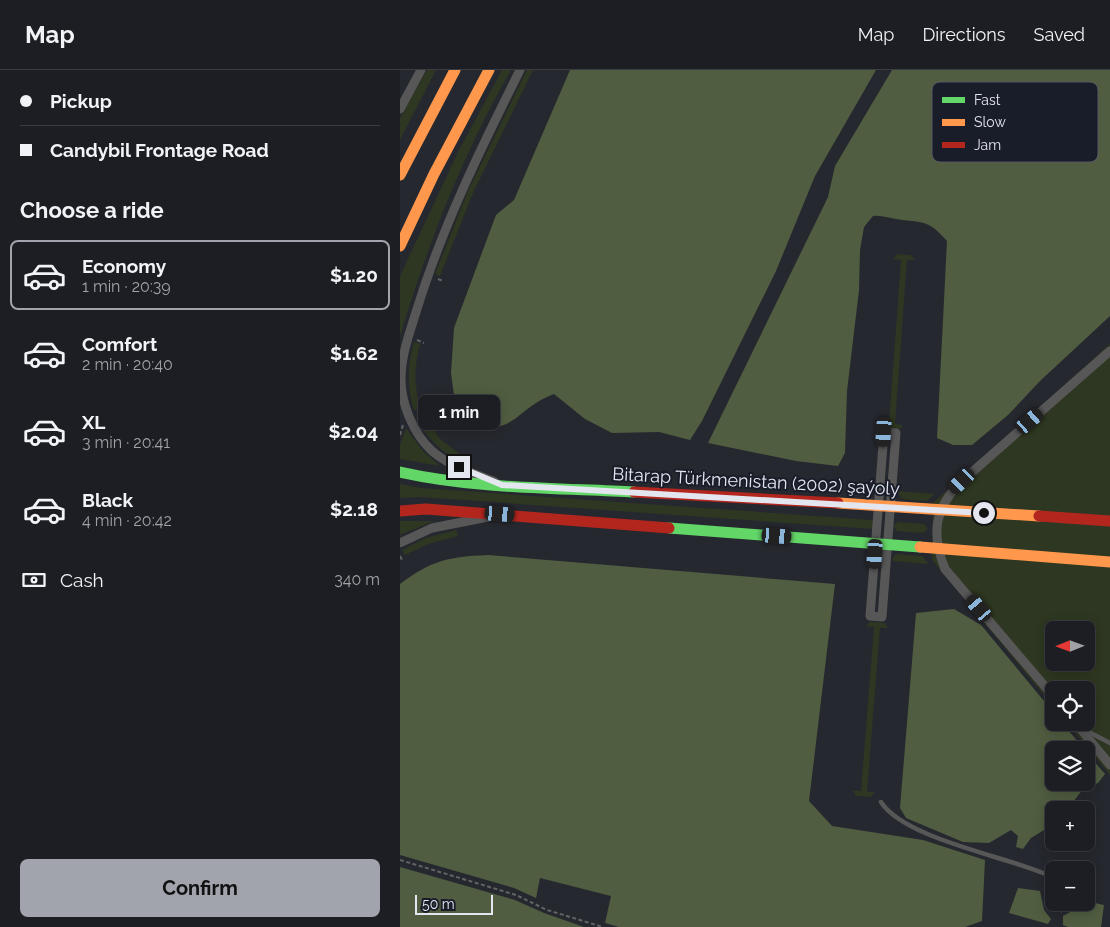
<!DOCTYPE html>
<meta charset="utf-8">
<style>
:root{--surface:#1c1e23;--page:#25272b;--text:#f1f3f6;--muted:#a0a2a6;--line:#3a3c41;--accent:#a1a4ac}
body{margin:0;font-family:Raleway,sans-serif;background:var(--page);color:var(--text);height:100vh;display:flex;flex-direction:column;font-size:19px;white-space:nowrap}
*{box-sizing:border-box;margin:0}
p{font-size:16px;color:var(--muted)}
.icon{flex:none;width:28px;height:28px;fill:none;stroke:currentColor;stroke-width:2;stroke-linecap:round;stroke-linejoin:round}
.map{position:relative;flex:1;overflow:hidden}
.details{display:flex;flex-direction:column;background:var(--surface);width:400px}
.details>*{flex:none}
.guide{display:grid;align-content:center;height:110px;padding:0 20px;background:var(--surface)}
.needle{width:32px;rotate:269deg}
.fabs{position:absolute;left:645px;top:551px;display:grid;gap:10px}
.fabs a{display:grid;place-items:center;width:50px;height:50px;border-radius:8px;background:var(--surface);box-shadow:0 2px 12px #0003,0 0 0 1px var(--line);font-size:25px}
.scale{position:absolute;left:15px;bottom:12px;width:78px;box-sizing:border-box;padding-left:5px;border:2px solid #e3e6ef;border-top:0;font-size:14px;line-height:18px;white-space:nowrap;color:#e3e6ef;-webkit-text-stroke:4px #191d29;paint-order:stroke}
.end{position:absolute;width:22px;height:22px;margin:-11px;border:6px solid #e3e6ef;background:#111;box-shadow:0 0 0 2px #111}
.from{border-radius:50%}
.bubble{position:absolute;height:35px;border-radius:8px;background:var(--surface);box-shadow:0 2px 12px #0003,0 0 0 1px var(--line);font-size:16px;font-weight:700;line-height:35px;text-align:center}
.car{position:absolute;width:15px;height:30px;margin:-15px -8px;border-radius:6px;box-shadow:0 0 4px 1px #0007;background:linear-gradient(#222 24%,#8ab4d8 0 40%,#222 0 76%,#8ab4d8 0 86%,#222 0)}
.guide b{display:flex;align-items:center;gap:18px;height:48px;font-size:19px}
.guide b+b{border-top:1px solid var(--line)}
.guide i{width:12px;height:12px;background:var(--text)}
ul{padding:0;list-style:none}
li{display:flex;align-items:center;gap:15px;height:70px;margin:0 10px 8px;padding:0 10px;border:2px solid transparent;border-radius:8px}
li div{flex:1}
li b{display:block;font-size:19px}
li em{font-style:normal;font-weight:700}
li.active{border-color:var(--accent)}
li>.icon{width:45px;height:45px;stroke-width:1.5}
h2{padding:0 20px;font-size:22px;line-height:60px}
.pay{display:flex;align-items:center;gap:12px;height:55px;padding:0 20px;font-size:19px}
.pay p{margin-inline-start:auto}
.cta{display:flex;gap:10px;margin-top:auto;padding:10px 20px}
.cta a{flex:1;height:58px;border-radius:8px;background:var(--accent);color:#111;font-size:20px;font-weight:700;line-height:58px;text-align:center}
header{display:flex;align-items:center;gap:30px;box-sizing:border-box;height:70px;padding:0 25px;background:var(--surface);border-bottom:1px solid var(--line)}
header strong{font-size:24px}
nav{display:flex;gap:28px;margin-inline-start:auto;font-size:18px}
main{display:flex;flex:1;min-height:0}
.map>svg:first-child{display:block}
</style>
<header>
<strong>Map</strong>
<nav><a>Map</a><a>Directions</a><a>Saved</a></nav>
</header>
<main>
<section class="details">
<div class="guide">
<b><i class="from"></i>Pickup</b>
<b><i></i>Candybil Frontage Road</b>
</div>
<h2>Choose a ride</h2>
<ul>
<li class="active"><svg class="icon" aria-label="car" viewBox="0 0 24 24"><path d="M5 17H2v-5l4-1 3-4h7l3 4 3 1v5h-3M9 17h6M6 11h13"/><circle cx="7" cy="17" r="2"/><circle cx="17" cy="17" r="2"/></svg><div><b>Economy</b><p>1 min · 20:39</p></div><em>$1.20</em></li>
<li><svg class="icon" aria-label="car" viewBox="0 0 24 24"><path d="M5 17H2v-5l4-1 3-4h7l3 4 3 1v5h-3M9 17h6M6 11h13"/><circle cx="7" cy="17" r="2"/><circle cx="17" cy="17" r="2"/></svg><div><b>Comfort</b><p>2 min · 20:40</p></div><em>$1.62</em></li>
<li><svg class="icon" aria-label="car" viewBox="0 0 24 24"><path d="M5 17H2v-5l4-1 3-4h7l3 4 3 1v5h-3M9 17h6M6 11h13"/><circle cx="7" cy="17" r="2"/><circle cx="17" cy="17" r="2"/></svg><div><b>XL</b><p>3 min · 20:41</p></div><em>$2.04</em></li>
<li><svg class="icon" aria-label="car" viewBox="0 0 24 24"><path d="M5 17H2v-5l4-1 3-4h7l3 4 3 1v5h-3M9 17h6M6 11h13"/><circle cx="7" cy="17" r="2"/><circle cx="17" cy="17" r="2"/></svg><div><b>Black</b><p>4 min · 20:42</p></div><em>$2.18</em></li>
</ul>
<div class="pay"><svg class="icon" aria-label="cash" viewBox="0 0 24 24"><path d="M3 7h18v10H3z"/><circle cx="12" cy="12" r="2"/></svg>Cash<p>340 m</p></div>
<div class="cta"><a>Confirm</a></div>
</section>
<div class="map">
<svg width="710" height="857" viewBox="0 0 710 857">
<rect width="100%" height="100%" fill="#26282f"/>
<!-- green -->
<path fill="#2e3721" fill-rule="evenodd" d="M27 0H36L0 70V48Z
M102 0H111C63 83 28 174 0 266V206L58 82Z
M127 0H133L73 123 40 206 35 204 68 121Z
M497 184 511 185 515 190H507L495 354 503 355 500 359 485 358 481 353 489 354 501 190 493 189Z
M14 272 20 274C14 296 14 316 20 338L14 341C7 317 7 296 14 272Z
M710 274V705L667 653 686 652V620H654V637L532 490 533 433ZM654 560H686V592H654Z
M23 345 40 369 60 384 59 391C40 381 26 367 17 348Z
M6 358 22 380 40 396 0 389V375Z
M0 414 21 418 472 450 474 451 473 459 20 427 0 428Z
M497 421 535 424 527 431 502 429Z
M0 451H34L0 465Z
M498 452 524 454 528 459 523 463 497 461 493 456Z
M56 460 58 466 28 474 5 485 2 480 26 468Z
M496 484 522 486 529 494 493 491 492 489Z
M470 552 485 553 488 558H480L467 722H475L471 727 456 726 453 721H461L474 557 466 556Z"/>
<!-- forest -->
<path fill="#505d40" d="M170 0H476L415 106 376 201 302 351 290 370 259 362 212 363 185 349 154 324C113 339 114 371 64 351L55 333 51 303 54 258 96 145 114 130Z
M492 0H710V246L640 311 608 345 572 375H553L537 368 547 171C528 149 523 153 496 149 488 148 482 145 473 146L464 157 460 180 459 220 447 321 445 383 438 396 396 391 308 373 428 127 435 96Z
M88 485 435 514 409 731 432 756 523 770 585 790 582 851 565 857H219L205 853 211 826 140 808 136 828 114 818 0 785V514C32 490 48 487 88 485Z
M554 539 581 555 654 643V652L662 653 685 680H654V712H686V682L705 704 698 713 683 719 667 740H654V754L631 768 623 779 616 777 618 766 611 760 589 773 563 772 506 748 500 738 516 543Z
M0 797 115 830 144 843 184 857H0Z
M618 818 640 821 644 840 651 849 648 854 609 843Z
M686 831 704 835 701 857H668L663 855V846L672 841 676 833 686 832Z"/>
<!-- building -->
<path fill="#43403f" stroke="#555454" d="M655 832H664L662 842 653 840Z"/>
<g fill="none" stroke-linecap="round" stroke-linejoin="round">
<!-- path -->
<path stroke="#626364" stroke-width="2" stroke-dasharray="4 2.5" stroke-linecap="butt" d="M38 209 43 211
M17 270 24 273
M19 343 25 340
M0 365 3 355
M0 486 2 490
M0 790 116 825 147 840 203 857"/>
<!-- lane -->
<path stroke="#585757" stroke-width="4.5" d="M685 660 710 673
M481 732C504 768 603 786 643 803"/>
<!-- street -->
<path stroke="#585757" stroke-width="9" d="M0 39 21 0
M484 362 496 363 482 547 470 546Z
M95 412C74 403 48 396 31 380 13 363 1 333 1 309 1 285 10 262 17 239 43 155 81 78 120 0
M0 473 32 458 88 447
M654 627 545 499C531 464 534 438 562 411L710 281
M675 652 710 695"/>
<!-- fast -->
<path stroke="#63d668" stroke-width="11" d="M0 402C76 419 157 418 234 422
M269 458 520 477"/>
<!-- slow -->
<path stroke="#ff974d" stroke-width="11" d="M0 105 55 0
M0 176 34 104 89 0
M438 433 639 446
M520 477 710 492"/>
<!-- jam -->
<path stroke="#b3261e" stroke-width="11" d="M234 422 438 433
M0 441 26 439 269 458
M639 446 710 451"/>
</g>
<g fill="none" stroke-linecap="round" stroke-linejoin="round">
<!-- route -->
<path stroke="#e3e6ef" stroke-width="6" d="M59 397 102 415 584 443"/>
</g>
<g text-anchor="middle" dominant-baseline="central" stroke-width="4" stroke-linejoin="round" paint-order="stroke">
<!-- street labels -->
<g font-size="18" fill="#e3e6ef" stroke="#191d29">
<text transform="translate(356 411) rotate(3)">Bitarap Türkmenistan (2002) şaýoly</text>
</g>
</g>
<!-- legend -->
<rect x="532" y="12" width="166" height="80" rx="8" fill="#191d29" stroke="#565964" stroke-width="1"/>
<rect x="542" y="27" width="23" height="6" fill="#63d668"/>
<rect x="542" y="49" width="23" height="7" fill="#ff974d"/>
<rect x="542" y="72" width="23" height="6" fill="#b3261e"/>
<g font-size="14" fill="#e3e6ef">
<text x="574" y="35">Fast</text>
<text x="574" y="57">Slow</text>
<text x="574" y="80">Jam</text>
</g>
</svg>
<div class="fabs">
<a><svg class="needle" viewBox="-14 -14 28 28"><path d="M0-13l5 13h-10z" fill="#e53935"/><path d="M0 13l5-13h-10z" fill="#a0a2a6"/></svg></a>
<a><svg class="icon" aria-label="locate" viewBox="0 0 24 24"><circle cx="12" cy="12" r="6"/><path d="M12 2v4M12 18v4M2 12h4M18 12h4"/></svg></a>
<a><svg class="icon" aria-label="layers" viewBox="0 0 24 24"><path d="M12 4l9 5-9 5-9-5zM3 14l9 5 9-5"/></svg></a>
<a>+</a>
<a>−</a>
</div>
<div class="scale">50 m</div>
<i class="end from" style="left:584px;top:443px"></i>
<i class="end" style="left:59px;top:397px"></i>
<div class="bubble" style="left:18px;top:325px;width:82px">1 min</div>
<i class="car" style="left:630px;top:351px;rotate:49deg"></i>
<i class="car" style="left:484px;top:362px;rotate:184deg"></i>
<i class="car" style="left:562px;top:411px;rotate:226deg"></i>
<i class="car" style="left:100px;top:444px;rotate:94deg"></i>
<i class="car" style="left:377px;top:466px;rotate:94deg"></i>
<i class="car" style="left:475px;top:484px;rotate:184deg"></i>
<i class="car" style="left:579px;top:538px;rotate:320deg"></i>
</div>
</main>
